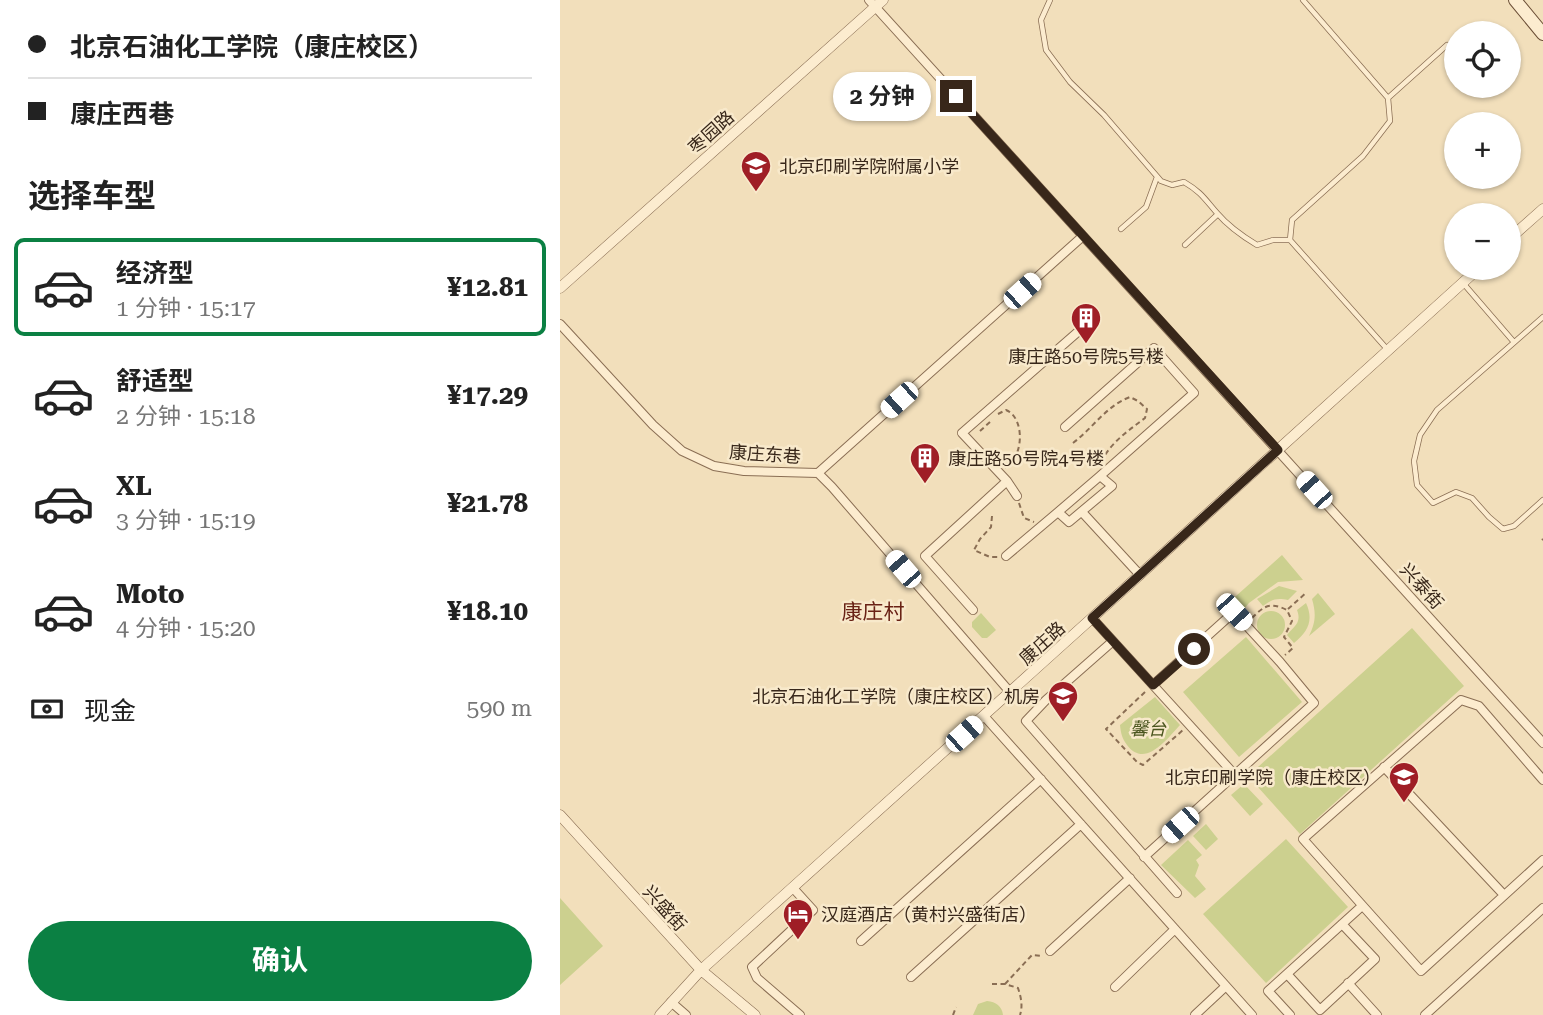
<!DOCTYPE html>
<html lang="zh">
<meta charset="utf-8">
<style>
:root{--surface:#fff;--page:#f2f2f2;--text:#222;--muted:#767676;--line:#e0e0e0;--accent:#0b8043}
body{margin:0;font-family:"Roboto Serif","Noto Sans SC",serif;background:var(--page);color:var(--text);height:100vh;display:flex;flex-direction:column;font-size:26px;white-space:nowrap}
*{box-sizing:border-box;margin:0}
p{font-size:23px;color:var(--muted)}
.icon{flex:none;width:38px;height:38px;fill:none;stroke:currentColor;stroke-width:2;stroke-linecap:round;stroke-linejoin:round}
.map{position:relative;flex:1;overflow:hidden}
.sheet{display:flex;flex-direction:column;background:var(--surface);width:560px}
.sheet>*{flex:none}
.guide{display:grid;align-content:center;height:154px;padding:0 28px;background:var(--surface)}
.fabs{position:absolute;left:884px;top:21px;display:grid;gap:14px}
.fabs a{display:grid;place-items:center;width:77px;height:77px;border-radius:50%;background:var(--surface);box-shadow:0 2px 5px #0004;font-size:35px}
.end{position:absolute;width:32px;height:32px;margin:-16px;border:9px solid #38271a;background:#fff;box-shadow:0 0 0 4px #fff}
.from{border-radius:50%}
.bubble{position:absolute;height:49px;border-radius:24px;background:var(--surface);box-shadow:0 2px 5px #0004;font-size:23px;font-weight:700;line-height:49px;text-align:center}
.car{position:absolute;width:21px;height:42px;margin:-21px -10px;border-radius:9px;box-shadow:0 0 5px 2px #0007;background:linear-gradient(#fff 24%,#345 0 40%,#fff 0 76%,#345 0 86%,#fff 0)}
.guide b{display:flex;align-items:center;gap:24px;height:66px;font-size:26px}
.guide b+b{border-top:2px solid var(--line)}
.guide i{width:18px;height:18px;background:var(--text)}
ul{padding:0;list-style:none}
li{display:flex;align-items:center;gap:21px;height:98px;margin:0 14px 10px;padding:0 14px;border:4px solid transparent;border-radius:10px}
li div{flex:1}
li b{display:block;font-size:26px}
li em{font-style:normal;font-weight:700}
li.current{border-color:var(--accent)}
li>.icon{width:63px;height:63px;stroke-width:1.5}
h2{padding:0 28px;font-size:32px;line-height:84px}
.pay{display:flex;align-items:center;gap:18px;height:77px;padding:0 28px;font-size:26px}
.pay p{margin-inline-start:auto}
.action{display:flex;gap:14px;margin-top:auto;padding:14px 28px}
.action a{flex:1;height:80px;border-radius:42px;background:var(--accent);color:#fff;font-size:28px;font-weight:700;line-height:80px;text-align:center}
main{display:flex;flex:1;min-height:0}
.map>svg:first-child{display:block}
</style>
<main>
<section class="sheet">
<div class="guide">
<b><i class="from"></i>北京石油化工学院（康庄校区）</b>
<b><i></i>康庄西巷</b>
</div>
<h2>选择车型</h2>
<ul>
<li class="current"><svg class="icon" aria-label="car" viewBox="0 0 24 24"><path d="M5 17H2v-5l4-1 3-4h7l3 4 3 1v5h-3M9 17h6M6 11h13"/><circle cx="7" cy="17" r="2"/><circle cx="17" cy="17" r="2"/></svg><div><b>经济型</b><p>1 分钟 · 15:17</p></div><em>¥12.81</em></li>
<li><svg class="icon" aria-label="car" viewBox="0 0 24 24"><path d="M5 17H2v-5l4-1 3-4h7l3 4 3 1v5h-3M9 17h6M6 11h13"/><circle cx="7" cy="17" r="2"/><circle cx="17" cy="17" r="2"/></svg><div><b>舒适型</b><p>2 分钟 · 15:18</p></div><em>¥17.29</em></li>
<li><svg class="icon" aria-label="car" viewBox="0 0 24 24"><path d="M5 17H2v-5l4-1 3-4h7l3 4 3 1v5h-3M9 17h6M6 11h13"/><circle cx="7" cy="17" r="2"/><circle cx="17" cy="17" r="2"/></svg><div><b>XL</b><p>3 分钟 · 15:19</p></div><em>¥21.78</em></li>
<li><svg class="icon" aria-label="car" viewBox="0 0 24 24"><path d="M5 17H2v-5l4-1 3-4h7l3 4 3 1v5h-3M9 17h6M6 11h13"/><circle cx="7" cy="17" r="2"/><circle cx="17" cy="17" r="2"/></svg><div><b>Moto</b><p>4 分钟 · 15:20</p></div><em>¥18.10</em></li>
</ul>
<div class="pay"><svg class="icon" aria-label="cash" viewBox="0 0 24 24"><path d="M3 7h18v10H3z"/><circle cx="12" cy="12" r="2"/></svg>现金<p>590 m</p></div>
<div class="action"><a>确认</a></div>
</section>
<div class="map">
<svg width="983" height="1015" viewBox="0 0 983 1015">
<rect width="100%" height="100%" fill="#f2dfbb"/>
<!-- green -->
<path fill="#ccd08f" d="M722 555 743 580 718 582 689 603 684 609 667 604Z
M719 586 737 591 728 600C717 598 712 599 703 606L697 599Z
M758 593 775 614 749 636C756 622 756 613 752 599Z
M746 603C754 620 748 632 734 643L727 635C734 626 742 623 737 610Z
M697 625a14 14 0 1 1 28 0a14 14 0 1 1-28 0Z
M421 613 436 630 427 638H422L412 627V622Z
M852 628 904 686 740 834 688 776Z
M686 637 742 702 679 757 623 692Z
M595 697 620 725C607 739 585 769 567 745 562 738 561 734 560 725Z
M684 784 703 804 690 816 671 795Z
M646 824 658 839 646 850 633 836Z
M726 839 788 907 706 983 643 914Z
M628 840 642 855 636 860 639 865 635 876 646 889 635 898 601 865Z
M0 898 43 946 0 985Z
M427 1001C436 1002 442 1006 443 1015H413L418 1004Z"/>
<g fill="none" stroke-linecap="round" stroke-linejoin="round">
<!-- service casing -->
<g stroke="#8a6e54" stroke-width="6">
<path id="service" d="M490 0 481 20 486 50 510 82 544 115 601 181 612 185 624 182C641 192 644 198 657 213 668 226 682 236 697 245L713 240H730
M743 0 828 98 830 121 803 156 732 220 730 240 827 349
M828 98 887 45
M561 229 586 207 597 177
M625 245 658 214
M903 283 953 341
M983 317 877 410 860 435 854 461 857 485 873 503 896 492 912 498 929 517 943 529 954 526 983 500"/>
</g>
<!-- minor casing -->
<g stroke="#8a6e54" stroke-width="10">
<path id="minor" d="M309 0 983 743
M0 324 93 425 122 451 154 466 184 471 258 473 272 487 450 692
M505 427 594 348 634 393 540 476 552 486 509 522 498 512 540 476
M258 473 523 236
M457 496 447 481 402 433 528 323
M522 512 580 575
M446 556 498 512
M413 610 365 556 447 481
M532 618 675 775
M553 641 486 700 466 721 617 893
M424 716 692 1015
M824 767 944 895
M983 780 919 706 901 700 743 839 861 971 983 860
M584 857 754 703 720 662 674 612 593 685
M233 888 253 910 192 967 197 978 240 1015
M301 941 481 779
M490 951 570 878
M727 974 760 1010 815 959 782 924
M351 977 521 824
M788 983 817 1015
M555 987 615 929
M111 1002 126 1015
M635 1015 666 986
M730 1015 708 991 802 906
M865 1015 983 908"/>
</g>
<!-- tertiary casing -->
<g stroke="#8a6e54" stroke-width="11">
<path id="tertiary" d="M948 240 983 209
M0 288 323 0
M0 815 141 970 195 1015
M100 1015 141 970 532 618 919 268"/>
</g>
<!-- secondary casing -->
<g stroke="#6c4f37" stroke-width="14">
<path id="secondary" d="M955 0 983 34"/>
</g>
<!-- path -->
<path stroke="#8a6e54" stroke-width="2" stroke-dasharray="5 3.5" stroke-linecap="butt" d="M438 414 446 410C461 416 463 441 456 455 454 460 449 464 445 468
M420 431 431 421
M513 443C533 428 546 406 570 397L578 401 587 409 585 418C568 431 551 442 541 462
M459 503 464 518 474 522
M432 516 431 527 420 539 414 550 430 557H438
M982 540 983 539
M728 609 747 592
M692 618C705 605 710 602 727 610L732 621 724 637 733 648 725 655
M585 692 546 729 577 762 583 765 623 730
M432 984H445L458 988C461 997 463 1006 460 1015
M445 984 472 955 483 956
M393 1015 396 1007"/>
<!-- service -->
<use href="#service" stroke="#fceccf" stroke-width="4.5"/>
<!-- minor -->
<use href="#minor" stroke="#fceccf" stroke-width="8"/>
<!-- tertiary -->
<use href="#tertiary" stroke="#fceccf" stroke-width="10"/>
<!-- secondary -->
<use href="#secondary" stroke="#fceccf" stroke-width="12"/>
</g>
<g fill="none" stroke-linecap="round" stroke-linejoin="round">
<!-- route -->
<path stroke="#38271a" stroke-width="9" d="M396 96 718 450 532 618 593 685 634 649"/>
</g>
<!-- icons -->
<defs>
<g id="school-pin" transform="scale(1.575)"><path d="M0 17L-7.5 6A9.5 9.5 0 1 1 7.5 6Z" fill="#9f1e26" stroke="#f8e9cb"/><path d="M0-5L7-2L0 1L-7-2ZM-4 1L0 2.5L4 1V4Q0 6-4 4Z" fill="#fff"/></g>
<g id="building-pin" transform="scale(1.575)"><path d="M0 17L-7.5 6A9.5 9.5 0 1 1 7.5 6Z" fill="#9f1e26" stroke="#f8e9cb"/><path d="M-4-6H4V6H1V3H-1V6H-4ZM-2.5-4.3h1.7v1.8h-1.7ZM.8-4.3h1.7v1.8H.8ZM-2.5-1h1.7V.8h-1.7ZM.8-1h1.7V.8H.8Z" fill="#fff"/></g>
<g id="university-pin" transform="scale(1.575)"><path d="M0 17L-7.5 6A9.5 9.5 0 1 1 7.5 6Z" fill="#9f1e26" stroke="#f8e9cb"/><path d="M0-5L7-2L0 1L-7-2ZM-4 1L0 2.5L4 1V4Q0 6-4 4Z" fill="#fff"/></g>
<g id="hotel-pin" transform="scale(1.575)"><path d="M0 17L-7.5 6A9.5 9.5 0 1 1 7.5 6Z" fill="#9f1e26" stroke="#f8e9cb"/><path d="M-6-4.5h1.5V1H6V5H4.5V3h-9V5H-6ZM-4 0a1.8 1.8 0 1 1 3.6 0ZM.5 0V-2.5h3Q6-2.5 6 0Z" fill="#fff"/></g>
</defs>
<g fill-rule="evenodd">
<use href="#school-pin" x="196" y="166"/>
<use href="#building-pin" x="526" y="318"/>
<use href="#building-pin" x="365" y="458"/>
<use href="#university-pin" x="503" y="696"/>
<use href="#university-pin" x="844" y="777"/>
<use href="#hotel-pin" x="238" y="914"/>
</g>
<g text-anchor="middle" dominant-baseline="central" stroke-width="5" stroke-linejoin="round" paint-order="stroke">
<!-- street labels -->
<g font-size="18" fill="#38271a" stroke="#f8e9cb">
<text transform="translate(151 132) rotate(-42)">枣园路</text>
<text transform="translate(205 454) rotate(4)">康庄东巷</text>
<text transform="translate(862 586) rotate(48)">兴泰街</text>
<text transform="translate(482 643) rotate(-42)">康庄路</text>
<text transform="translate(105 908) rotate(48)">兴盛街</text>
</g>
<!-- poi labels -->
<g font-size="18" fill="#38271a" stroke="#f8e9cb" text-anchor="start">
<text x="219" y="166">北京印刷学院附属小学</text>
<text x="526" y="356" text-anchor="middle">康庄路50号院5号楼</text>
<text x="388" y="458">康庄路50号院4号楼</text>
<text x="480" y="696" text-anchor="end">北京石油化工学院（康庄校区）机房</text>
<text x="821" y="777" text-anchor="end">北京印刷学院（康庄校区）</text>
<text x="261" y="914">汉庭酒店（黄村兴盛街店）</text>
</g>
<!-- park labels -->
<g font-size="18" font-style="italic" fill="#4b561f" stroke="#f8e9cb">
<text x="588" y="728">馨台</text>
</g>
<!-- quarter labels -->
<g font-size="21" fill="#692215" stroke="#f8e9cb">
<text x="313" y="612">康庄村</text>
</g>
</g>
</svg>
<div class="fabs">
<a><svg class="icon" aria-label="locate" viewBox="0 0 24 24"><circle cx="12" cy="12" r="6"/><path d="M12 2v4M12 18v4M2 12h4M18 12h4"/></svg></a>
<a>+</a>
<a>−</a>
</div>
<i class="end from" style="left:634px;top:649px"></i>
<i class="end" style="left:396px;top:96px"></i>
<div class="bubble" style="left:273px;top:72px;width:98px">2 分钟</div>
<i class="car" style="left:462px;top:291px;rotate:48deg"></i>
<i class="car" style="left:339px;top:400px;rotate:228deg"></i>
<i class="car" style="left:754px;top:490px;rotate:318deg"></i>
<i class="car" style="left:343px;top:569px;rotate:319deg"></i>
<i class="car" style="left:674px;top:612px;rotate:137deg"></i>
<i class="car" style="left:404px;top:734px;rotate:48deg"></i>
<i class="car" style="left:620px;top:825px;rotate:228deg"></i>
</div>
</main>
